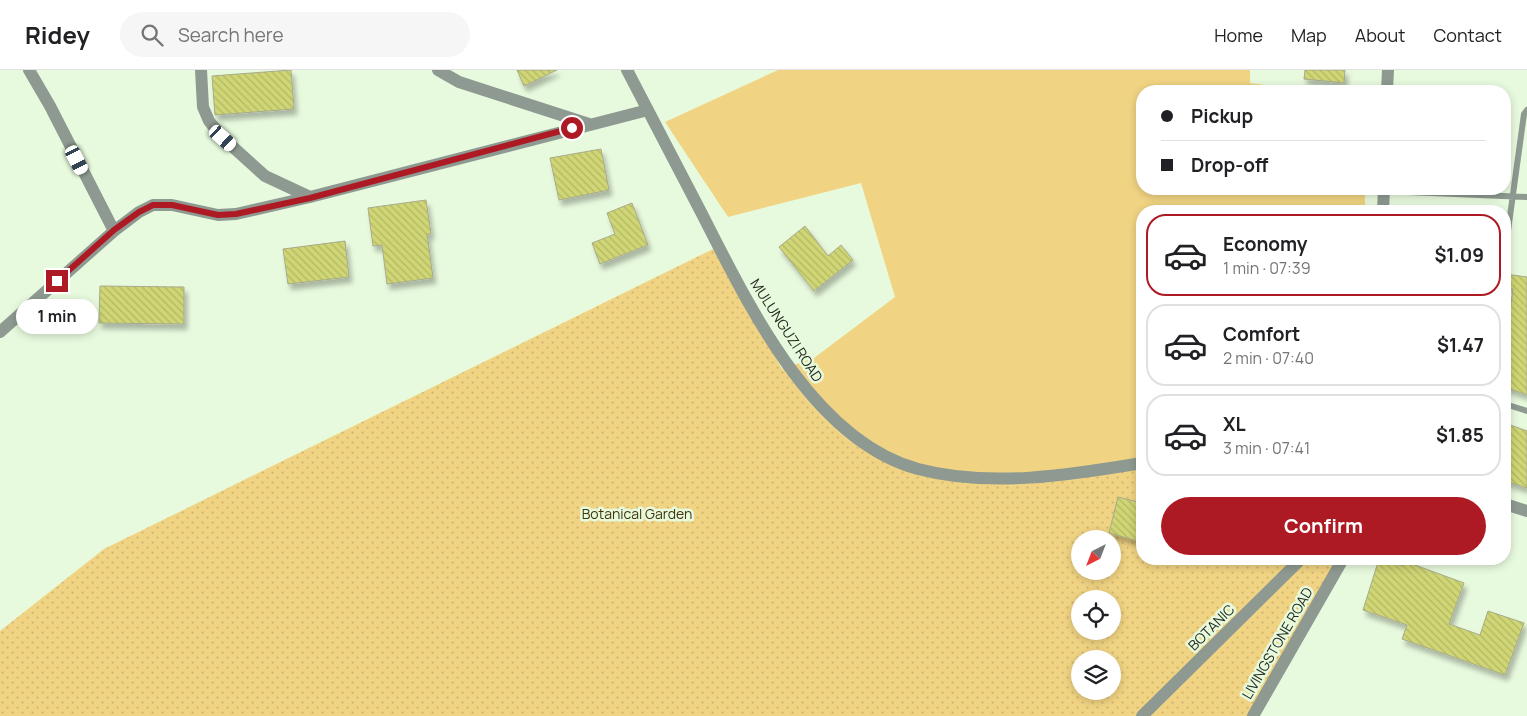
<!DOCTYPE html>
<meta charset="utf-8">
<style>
:root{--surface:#fff;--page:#f6f6f6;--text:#202124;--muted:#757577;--line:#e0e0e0;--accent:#ad1a23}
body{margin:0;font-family:Manrope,sans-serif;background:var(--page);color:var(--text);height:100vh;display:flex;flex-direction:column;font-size:19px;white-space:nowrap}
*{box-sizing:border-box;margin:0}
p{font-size:16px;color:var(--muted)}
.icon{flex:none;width:28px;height:28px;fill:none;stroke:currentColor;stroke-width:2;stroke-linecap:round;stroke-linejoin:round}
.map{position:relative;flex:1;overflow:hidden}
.details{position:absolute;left:1136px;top:135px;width:375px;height:360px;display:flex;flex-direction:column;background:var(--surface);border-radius:20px;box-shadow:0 2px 8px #0003}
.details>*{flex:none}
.top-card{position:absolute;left:1136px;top:15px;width:375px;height:110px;border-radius:20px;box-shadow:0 2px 8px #0003;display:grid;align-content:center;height:110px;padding:0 25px;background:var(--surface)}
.needle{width:32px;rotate:222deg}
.fabs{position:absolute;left:1071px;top:460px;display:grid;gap:10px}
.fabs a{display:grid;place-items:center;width:50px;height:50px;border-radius:50%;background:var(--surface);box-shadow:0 2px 8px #0003;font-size:25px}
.end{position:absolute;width:22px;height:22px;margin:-11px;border:6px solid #ad1a23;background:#fff;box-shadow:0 0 0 2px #fff}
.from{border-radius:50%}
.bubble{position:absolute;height:35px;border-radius:18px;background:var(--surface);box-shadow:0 2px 8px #0003;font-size:16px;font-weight:700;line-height:35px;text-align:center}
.car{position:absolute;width:15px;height:30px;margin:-15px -8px;border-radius:6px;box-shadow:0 0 4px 1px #0007;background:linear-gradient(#fff 24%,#345 0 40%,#fff 0 76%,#345 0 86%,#fff 0)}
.top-card b{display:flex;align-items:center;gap:18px;height:48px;font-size:19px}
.top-card b+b{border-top:1px solid var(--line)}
.top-card i{width:12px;height:12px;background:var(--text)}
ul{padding:9px 0 0;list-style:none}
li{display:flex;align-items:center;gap:15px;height:82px;margin:0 10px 8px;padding:0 15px;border:2px solid var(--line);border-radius:20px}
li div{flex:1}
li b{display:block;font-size:19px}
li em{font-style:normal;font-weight:700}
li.active{border-color:var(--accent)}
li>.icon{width:45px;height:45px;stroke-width:1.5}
.action{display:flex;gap:10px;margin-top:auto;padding:10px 25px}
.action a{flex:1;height:58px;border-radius:30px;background:var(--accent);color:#fff;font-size:20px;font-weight:700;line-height:58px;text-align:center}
header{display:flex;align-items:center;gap:30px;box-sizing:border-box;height:70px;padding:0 25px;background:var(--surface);border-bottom:1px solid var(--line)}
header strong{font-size:24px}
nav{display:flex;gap:28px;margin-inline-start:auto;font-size:18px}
.search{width:350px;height:45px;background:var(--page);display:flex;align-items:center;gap:12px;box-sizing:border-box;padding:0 18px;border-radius:28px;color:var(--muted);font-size:19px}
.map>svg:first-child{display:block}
</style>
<header>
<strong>Ridey</strong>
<div class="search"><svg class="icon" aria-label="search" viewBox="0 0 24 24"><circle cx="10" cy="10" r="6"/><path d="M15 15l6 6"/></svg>Search here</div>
<nav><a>Home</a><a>Map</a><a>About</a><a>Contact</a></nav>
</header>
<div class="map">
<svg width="1527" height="646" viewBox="0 0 1527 646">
<defs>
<pattern id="green-dots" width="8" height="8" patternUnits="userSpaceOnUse" patternTransform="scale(1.25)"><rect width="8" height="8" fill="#f1d483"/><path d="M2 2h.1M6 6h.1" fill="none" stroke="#ceb671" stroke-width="1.8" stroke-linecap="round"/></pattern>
<pattern id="building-back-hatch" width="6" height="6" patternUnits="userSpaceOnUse" patternTransform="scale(1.25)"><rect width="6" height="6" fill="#d0d674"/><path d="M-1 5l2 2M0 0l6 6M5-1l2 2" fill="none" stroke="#b2b864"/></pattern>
<filter id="shadow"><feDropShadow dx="3" dy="5.5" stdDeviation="2.5" flood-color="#0004"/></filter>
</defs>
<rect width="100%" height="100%" fill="#e8fade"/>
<!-- green -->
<path fill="url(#green-dots)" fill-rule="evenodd" d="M715 178 782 299 817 342 850 372 1007 416 1142 398V489H1348L1251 646H0V561L104 479ZM1080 469H1112V501H1080ZM1080 529H1112V561H1080ZM1080 589H1112V621H1080Z"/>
<!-- pitch -->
<path fill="#f1d483" d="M778 0H1250V13L1307 21H1142V119H1365V141H1142V398L1007 416 938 410 896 399 850 372 817 342 782 299 814 288 895 227 861 113 728 147 665 52Z"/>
<!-- building -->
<path fill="url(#building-back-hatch)" stroke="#a7aa8c" filter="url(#shadow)" d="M291 0 294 39 215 45 212 6Z
M517 0H557L524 16Z
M1305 0H1345L1344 13 1304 9Z
M601 79 609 120 559 130 550 88Z
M426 130 431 164H427L433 208 387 214 382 175 373 176 368 138Z
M632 133 648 175 600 194 592 173 615 164 607 143Z
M805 156 828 186 841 175 853 190 814 221 779 177Z
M345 171 349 207 288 214 283 179Z
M1505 204 1527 207V325L1505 317V261L1507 262 1513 219 1505 218Z
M100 216 184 217V254L99 253Z
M1505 353 1527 361V418L1505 411Z
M1118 427 1142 433V472L1109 463Z
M1379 489 1403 496 1404 491 1464 513 1449 554 1480 565 1488 541 1524 553 1505 605 1402 569 1407 555 1363 540Z"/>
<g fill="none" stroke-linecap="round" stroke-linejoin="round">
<!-- service -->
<path stroke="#8e9a91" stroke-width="6" d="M1384 121 1527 127
M1505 169 1507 168 1524 44 1527 40
M1505 334 1527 341"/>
<!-- minor -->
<path stroke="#8e9a91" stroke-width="12" d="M29 0 50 36 114 161
M201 0 203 37 209 51 223 68 265 106 310 127
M438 0 459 12 589 54
M627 0C652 48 677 96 702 144 748 234 812 370 918 399 990 418 1070 405 1142 393
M1387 21 1388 0
M1383 141 1384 119
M0 262 114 161 139 142 153 135H172L218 145 236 144 310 127 648 40
M1505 434 1527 441
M1142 646 1301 489
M1253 646 1343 489"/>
</g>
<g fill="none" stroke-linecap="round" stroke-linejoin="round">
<!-- route -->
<path stroke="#ad1a23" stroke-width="6" d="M57 211 114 160 139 142 153 135H172L218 145 236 144 310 128 572 58"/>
</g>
<g text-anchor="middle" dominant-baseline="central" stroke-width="5" stroke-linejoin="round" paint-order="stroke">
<!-- street labels -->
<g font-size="14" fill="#252b21" stroke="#e8fade">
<text transform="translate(787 260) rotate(57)">MULUNGUZI ROAD</text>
<text transform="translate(1211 557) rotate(-45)">BOTANIC</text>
<text transform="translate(1277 573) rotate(-60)">LIVINGSTONE ROAD</text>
</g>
<!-- park labels -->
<g font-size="14" fill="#423409" stroke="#e8fade">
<text x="637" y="443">Botanical Garden</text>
</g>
</g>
</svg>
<div class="fabs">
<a><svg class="needle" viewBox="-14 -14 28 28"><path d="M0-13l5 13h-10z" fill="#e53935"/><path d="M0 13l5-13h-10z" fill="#757577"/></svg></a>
<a><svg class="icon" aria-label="locate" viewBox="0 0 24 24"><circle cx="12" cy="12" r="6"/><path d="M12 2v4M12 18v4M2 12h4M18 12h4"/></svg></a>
<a><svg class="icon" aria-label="layers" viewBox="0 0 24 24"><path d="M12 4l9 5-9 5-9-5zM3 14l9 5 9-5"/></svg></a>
</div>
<i class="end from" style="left:572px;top:58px"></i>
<i class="end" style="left:57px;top:211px"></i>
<div class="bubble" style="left:16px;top:229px;width:82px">1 min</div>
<i class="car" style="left:223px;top:68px;rotate:132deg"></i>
<i class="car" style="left:77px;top:90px;rotate:153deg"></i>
<div class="top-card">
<b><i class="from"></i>Pickup</b>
<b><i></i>Drop-off</b>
</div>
<section class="details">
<ul>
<li class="active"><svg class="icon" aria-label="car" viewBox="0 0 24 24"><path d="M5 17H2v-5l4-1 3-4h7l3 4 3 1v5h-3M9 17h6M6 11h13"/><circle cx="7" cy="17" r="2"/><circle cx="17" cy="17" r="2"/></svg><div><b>Economy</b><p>1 min · 07:39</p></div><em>$1.09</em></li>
<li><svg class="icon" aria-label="car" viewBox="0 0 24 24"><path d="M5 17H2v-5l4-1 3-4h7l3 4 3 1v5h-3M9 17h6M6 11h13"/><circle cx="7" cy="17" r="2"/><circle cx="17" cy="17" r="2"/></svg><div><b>Comfort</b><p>2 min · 07:40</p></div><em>$1.47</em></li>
<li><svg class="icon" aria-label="car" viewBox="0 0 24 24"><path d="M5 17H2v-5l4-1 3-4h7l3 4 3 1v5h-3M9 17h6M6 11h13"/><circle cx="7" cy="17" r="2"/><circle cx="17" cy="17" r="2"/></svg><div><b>XL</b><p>3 min · 07:41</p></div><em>$1.85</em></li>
</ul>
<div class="action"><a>Confirm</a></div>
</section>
</div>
